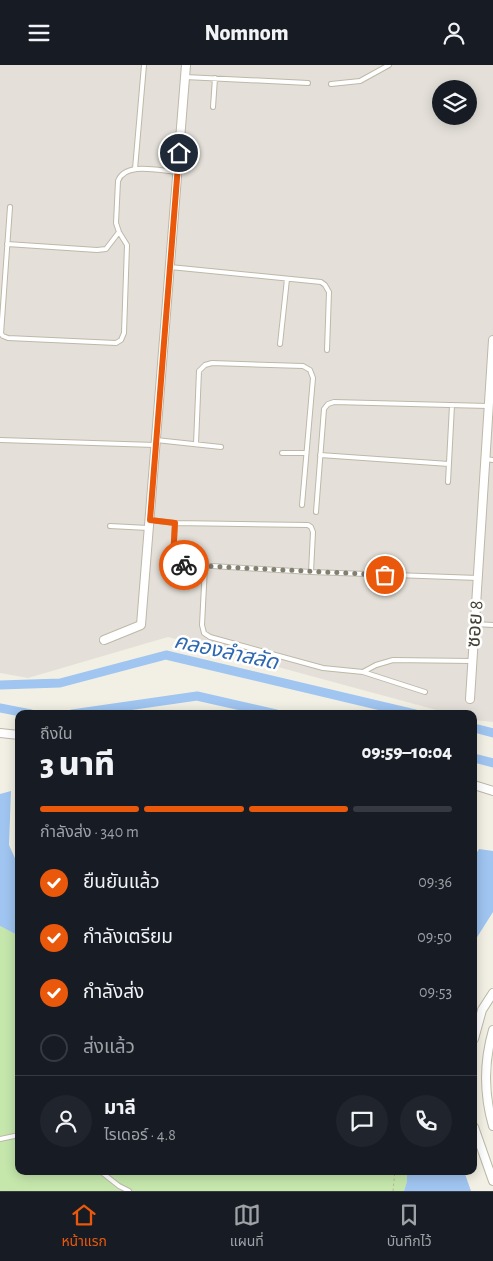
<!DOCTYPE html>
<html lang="th">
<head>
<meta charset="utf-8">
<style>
  body { margin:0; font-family:"Alegreya Sans","Noto Sans Thai",sans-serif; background:#20242c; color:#f1f3f6; height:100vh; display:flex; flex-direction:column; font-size:19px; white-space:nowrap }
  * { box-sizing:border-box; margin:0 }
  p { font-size:16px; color:#9ea1a6 }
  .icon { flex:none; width:28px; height:28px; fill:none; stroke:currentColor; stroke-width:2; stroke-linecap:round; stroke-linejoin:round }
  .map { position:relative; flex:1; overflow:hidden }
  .drawer { position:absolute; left:15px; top:645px; width:462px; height:465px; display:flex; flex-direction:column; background:#171b24; border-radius:10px; box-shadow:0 2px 12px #0003 }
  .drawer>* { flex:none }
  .controls { position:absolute; left:432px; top:15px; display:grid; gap:10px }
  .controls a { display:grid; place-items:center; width:45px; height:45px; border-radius:50%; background:#171b24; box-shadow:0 2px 12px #0003; font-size:25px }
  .pin { position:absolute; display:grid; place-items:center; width:42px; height:42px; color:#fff; margin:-21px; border:2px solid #fff; border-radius:50%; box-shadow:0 1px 5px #0007 }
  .courier { position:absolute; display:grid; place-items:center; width:50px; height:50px; margin:-25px; border:4px solid #ea580c; border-radius:50%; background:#fff; color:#222; box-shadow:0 1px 6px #0007 }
  .headline em { font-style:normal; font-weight:800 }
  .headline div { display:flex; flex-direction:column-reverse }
  .headline { display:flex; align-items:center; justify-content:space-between; height:85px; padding:0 25px }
  h1 { font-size:32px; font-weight:800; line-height:38px }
  .bar { display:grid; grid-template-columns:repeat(4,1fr); gap:8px 5px; align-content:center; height:60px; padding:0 25px }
  .bar i { height:6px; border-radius:4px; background:#363941 }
  .bar .on { background:#ea580c }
  .bar p { grid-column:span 4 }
  .line { display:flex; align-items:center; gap:12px; padding:0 25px; border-top:1px solid #363941 }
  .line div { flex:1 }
  .round { display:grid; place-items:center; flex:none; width:52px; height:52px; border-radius:26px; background:#20242c }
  ol { padding:0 25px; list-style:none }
  li { display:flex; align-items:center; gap:15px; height:55px }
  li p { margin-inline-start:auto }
  li .icon { padding:5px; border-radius:50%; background:#ea580c; color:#fff; stroke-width:4 }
  li:last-child { color:#9ea1a6 }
  li i { width:28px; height:28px; border:2px solid #363941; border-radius:50% }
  header { display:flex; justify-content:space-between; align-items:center; height:65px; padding:0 25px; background:#171b24; font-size:22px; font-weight:800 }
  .tabs { display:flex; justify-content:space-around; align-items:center; height:70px; border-top:1px solid #363941; background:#171b24; font-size:14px; color:#9ea1a6 }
  .tabs a { display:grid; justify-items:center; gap:2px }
  .tabs .on { color:#ea580c }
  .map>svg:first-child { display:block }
  .industrial { fill:#e4e0d9; fill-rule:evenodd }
  .green { fill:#c5e7ac }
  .water { fill:#9fc5f0 }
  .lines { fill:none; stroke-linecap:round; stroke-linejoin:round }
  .canal { stroke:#9fc5f0; stroke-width:9 }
  .service-casing { stroke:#bdb8a7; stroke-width:6 }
  .minor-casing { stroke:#bdb8a7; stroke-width:10 }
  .path { stroke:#bfb698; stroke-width:1; stroke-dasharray:2.5 2.5; stroke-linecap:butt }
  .service { stroke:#fff; stroke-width:4 }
  .minor { stroke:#fff; stroke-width:8 }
  .done { stroke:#817e72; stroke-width:5; stroke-dasharray:0 9 }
  .route { stroke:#ea580c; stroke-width:6 }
  .labels { text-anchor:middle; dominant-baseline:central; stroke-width:5; stroke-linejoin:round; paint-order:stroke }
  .street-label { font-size:20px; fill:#444034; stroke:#fff }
  .water-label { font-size:21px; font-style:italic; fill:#2d68b0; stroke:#fff }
</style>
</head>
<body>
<header><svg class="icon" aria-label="menu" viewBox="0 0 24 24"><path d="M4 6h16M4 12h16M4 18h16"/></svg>Nomnom<svg class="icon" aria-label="person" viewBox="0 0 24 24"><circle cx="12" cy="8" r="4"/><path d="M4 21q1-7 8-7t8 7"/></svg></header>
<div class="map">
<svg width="493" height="1126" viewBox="0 0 493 1126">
  <rect width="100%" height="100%" fill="#f2f0e4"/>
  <path class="industrial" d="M 0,0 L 493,0 L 493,657 L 474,655 L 474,649 L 451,649 L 168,572 L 28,613 L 0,608 ZM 441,24 L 469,24 L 469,51 L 441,51 Z"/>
  <path class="green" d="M 0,861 L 19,871 L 19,1106 L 407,1106 L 407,1116 L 404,1126 L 0,1126 Z"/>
  <path class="water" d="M 11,726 L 9,780 L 19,802 L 19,871 L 0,861 L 0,729 Z
    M 479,784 L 493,786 L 493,847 L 474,877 L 474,792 Z
    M 407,1106 L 464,1106 L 471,1126 L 404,1126 L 407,1116 Z"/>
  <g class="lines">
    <path class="canal" d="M 0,620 L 60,618 L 166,590 L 415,649
      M 0,643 L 31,649
      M 72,649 L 197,631 L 276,649
      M 474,663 L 493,668
      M 474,693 L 493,698"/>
    <defs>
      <path id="service" d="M 185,12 L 308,18
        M 331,19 L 360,16 L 389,0
        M 213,42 L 215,13
        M 135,104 L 144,0
        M 10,142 L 1,269 L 3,271 L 8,273 L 116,278 L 121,275 L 124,268 L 127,180 L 119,167 L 116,158 L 118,116 C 125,96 160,106 177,107
        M 7,179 L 97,185 L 106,184 L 119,167
        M 170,202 L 321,217 L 325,220 L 329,227 L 327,285
        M 280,279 L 287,214
        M 0,375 L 155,380
        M 156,375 L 221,382
        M 196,379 L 199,306 L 205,300 L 212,298 L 303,301 L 310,305 L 313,313 L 302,440
        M 282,388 L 306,388
        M 320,390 L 449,399
        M 485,394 L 493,395
        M 448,417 L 452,340
        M 316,447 L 324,344 L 328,339 L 334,337 L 488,341
        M 150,455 L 175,458 L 308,460 L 311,462 L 313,467 L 311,507
        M 175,458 L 173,493 L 176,498 L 180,499 L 311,507 L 478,513
        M 110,461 L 148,463
        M 205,501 L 202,560 L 204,568 L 210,572 L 323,603 L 363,607 L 376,600 L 393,595 L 472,596
        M 475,559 L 493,560
        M 363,607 L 425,627
        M 0,1074 L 19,1070
        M 100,1106 L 119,1121 L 129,1126"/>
      <path id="minor" d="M 104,575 L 141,560 L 186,0
        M 470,634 L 493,275
        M 0,668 L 19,670
        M 474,720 L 493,726
        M 493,965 C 484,996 484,1030 493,1061
        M 474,974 L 482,945 L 493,928
        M 474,1062 L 493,1116"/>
    </defs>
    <use href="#service" class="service-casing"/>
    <use href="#minor" class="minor-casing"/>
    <path class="path" d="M 393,1126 L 395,1106"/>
    <use href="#service" class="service"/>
    <use href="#minor" class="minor"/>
  </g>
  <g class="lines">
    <path class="done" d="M 184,500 L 385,510"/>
    <path class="route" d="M 179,88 L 150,455 L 175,458 L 173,493 L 176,498 L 184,500"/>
  </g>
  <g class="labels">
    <g class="street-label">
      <text transform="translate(475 559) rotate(-86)">ซอย 8</text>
    </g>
    <g class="water-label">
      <text transform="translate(226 587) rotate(12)">คลองลำสลัด</text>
    </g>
  </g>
</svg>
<div class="controls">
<a><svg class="icon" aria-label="layers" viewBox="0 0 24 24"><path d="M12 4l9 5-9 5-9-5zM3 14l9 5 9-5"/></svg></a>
</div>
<div class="pin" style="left:385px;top:510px;background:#ea580c"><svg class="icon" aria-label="bag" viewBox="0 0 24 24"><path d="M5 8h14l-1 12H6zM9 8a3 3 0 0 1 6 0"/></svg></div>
<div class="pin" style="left:179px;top:88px;background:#1f2937"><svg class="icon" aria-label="home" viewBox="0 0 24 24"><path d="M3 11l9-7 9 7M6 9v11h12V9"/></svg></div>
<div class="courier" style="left:184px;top:500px"><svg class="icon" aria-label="bike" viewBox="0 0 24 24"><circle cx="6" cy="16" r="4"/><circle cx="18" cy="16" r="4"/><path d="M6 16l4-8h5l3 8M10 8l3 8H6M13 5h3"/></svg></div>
<section class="drawer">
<div class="headline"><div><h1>3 นาที</h1><p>ถึงใน</p></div><em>09:59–10:04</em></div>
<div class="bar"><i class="on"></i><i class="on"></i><i class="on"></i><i></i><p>กำลังส่ง · 340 m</p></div>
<ol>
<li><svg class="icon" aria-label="check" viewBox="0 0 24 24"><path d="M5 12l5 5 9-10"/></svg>ยืนยันแล้ว<p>09:36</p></li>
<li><svg class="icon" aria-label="check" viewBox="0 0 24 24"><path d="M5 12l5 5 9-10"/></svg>กำลังเตรียม<p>09:50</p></li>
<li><svg class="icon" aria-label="check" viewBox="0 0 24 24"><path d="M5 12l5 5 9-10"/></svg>กำลังส่ง<p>09:53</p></li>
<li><i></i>ส่งแล้ว</li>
</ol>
<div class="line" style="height:90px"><a class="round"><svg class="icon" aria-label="person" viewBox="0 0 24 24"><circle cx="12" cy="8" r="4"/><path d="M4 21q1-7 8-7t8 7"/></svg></a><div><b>มาลี</b><p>ไรเดอร์ · 4.8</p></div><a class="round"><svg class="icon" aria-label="chat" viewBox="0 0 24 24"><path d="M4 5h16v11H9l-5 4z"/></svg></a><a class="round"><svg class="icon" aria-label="phone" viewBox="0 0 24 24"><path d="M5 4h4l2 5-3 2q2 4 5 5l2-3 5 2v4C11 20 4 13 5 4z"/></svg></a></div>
</section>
</div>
<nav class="tabs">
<a class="on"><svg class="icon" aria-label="home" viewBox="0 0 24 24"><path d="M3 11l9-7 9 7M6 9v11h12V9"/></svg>หน้าแรก</a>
<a><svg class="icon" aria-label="map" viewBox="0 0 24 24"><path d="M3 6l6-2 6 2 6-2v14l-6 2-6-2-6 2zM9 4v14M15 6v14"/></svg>แผนที่</a>
<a><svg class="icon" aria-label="saved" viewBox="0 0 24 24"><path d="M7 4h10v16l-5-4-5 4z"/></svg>บันทึกไว้</a>
</nav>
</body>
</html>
